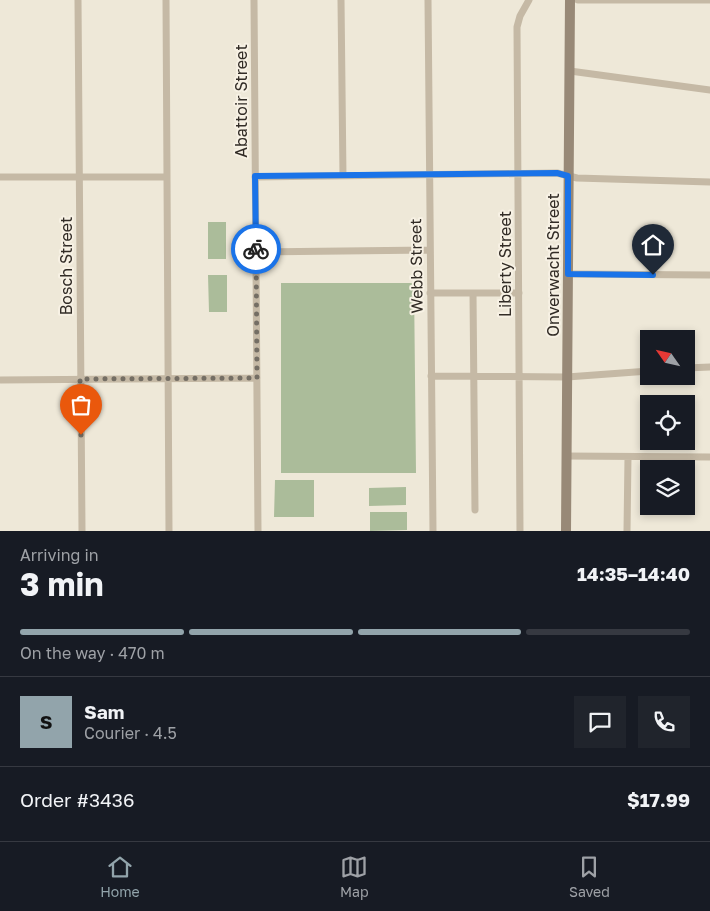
<!DOCTYPE html>
<html lang="en">
<head>
<meta charset="utf-8">
<style>
  body { margin:0; font-family:"Golos Text",sans-serif; background:#20242c; color:#f1f3f6; height:100vh; display:flex; flex-direction:column; font-size:19px; white-space:nowrap }
  * { box-sizing:border-box; margin:0 }
  p { font-size:16px; color:#9ea1a6 }
  .icon { flex:none; width:28px; height:28px; fill:none; stroke:currentColor; stroke-width:2; stroke-linecap:round; stroke-linejoin:round }
  .map { position:relative; height:531px; overflow:hidden }
  .drawer { display:flex; flex-direction:column; background:#171b24; flex:1 }
  .drawer>* { flex:none }
  .needle { width:32px; rotate:304deg }
  .fabs { position:absolute; left:640px; top:330px; display:grid; gap:10px }
  .fabs a { display:grid; place-items:center; width:55px; height:55px; border-radius:0px; background:#171b24; box-shadow:0 2px 8px #0003; font-size:25px }
  .pin { position:absolute; display:grid; place-items:center; width:42px; height:42px; color:#fff; margin:-51px -21px; border-radius:50% 50% 50% 0; rotate:-45deg; box-shadow:0 0 5px #0007 }
  .pin .icon { rotate:45deg }
  .courier { position:absolute; display:grid; place-items:center; width:50px; height:50px; margin:-25px; border:4px solid #1a73e8; border-radius:50%; background:#fff; color:#222; box-shadow:0 1px 6px #0007 }
  .head em { font-style:normal; font-weight:700 }
  .head div { display:flex; flex-direction:column-reverse }
  .head { display:flex; align-items:center; justify-content:space-between; height:85px; padding:0 20px }
  h1 { font-size:32px; font-weight:700; line-height:38px }
  .bar { display:grid; grid-template-columns:repeat(4,1fr); gap:8px 5px; align-content:center; height:60px; padding:0 20px }
  .bar i { height:6px; border-radius:4px; background:#363941 }
  .bar .active { background:#92a4ab }
  .bar p { grid-column:span 4 }
  .line { display:flex; align-items:center; gap:12px; padding:0 20px; border-top:1px solid #363941 }
  .line div { flex:1 }
  .round { display:grid; place-items:center; flex:none; width:52px; height:52px; border-radius:0px; background:#20242c }
  .tabs { display:flex; justify-content:space-around; align-items:center; height:70px; border-top:1px solid #363941; background:#171b24; font-size:14px; color:#9ea1a6 }
  .tabs a { display:grid; justify-items:center; gap:2px }
  .tabs .active { color:#92a4ab }
  .map>svg:first-child { display:block }
  .green { fill:#abbc9a }
  .lines { fill:none; stroke-linecap:round; stroke-linejoin:round }
  .street { stroke:#c5b9a5; stroke-width:7 }
  .secondary { stroke:#988977; stroke-width:10 }
  .done { stroke:#746e64; stroke-width:5; stroke-dasharray:0 9 }
  .route { stroke:#1a73e8; stroke-width:6 }
  .labels { text-anchor:middle; dominant-baseline:central; stroke-width:4; stroke-linejoin:round; paint-order:stroke }
  .street-label { font-size:16px; fill:#322c26; stroke:#f7f1e4 }
</style>
</head>
<body>
<div class="map">
<svg width="710" height="531" viewBox="0 0 710 531">
  <rect width="100%" height="100%" fill="#eee8d8"/>
  <path class="green" d="M 208,222 L 226,222 L 226,259 L 208,259 Z
    M 208,275 L 227,275 L 227,312 L 209,312 Z
    M 281,283 L 414,283 L 416,473 L 281,473 Z
    M 275,480 L 314,480 L 314,517 L 274,517 Z
    M 406,487 L 406,505 L 369,506 L 369,488 Z
    M 370,512 L 407,512 L 407,530 L 370,531 Z"/>
  <g class="lines">
    <path class="street" d="M 78,0 L 82,531
      M 166,0 L 169,531
      M 254,0 L 258,531
      M 341,0 L 343,176
      M 428,0 L 433,531
      M 578,0 L 710,0
      M 570,71 L 710,90
      M 0,177 L 167,177
      M 255,177 L 557,173 L 577,178 L 710,182
      M 256,252 L 430,250
      M 568,274 L 710,275
      M 430,293 L 519,293
      M 473,293 L 475,510
      M 686,368 L 710,367
      M 431,376 L 567,377 L 649,371
      M 0,380 L 257,378
      M 566,456 L 710,457
      M 520,531 L 517,27 L 520,16 L 529,0
      M 627,531 L 628,457"/>
    <path class="secondary" d="M 566,531 L 570,0"/>
  </g>
  <g class="lines">
    <path class="done" d="M 81,435 L 80,379 L 257,378 L 256,249"/>
    <path class="route" d="M 256,249 L 255,176 L 557,173 L 568,176 L 568,274 L 653,275"/>
  </g>
  <g class="labels">
    <g class="street-label">
      <text transform="translate(241 101) rotate(-90)">Abattoir Street</text>
      <text transform="translate(505 264) rotate(-90)">Liberty Street</text>
      <text transform="translate(553 265) rotate(-90)">Onverwacht Street</text>
      <text transform="translate(66 266) rotate(-90)">Bosch Street</text>
      <text transform="translate(416 266) rotate(-91)">Webb Street</text>
    </g>
  </g>
</svg>
<div class="fabs">
<a><svg class="needle" viewBox="-14 -14 28 28"><path d="M0-13l5 13h-10z" fill="#e53935"/><path d="M0 13l5-13h-10z" fill="#9ea1a6"/></svg></a>
<a><svg class="icon" aria-label="locate" viewBox="0 0 24 24"><circle cx="12" cy="12" r="6"/><path d="M12 2v4M12 18v4M2 12h4M18 12h4"/></svg></a>
<a><svg class="icon" aria-label="layers" viewBox="0 0 24 24"><path d="M12 4l9 5-9 5-9-5zM3 14l9 5 9-5"/></svg></a>
</div>
<div class="pin" style="left:81px;top:435px;background:#ea580c"><svg class="icon" aria-label="bag" viewBox="0 0 24 24"><path d="M5 8h14l-1 12H6zM9 8a3 3 0 0 1 6 0"/></svg></div>
<div class="pin" style="left:653px;top:275px;background:#1f2937"><svg class="icon" aria-label="home" viewBox="0 0 24 24"><path d="M3 11l9-7 9 7M6 9v11h12V9"/></svg></div>
<div class="courier" style="left:256px;top:249px"><svg class="icon" aria-label="bike" viewBox="0 0 24 24"><circle cx="6" cy="16" r="4"/><circle cx="18" cy="16" r="4"/><path d="M6 16l4-8h5l3 8M10 8l3 8H6M13 5h3"/></svg></div>
</div>
<section class="drawer">
<div class="head"><div><h1>3 min</h1><p>Arriving in</p></div><em>14:35–14:40</em></div>
<div class="bar"><i class="active"></i><i class="active"></i><i class="active"></i><i></i><p>On the way · 470 m</p></div>
<div class="line" style="height:90px"><b class="round" style="background:#92a4ab;color:#111">S</b><div><b>Sam</b><p>Courier · 4.5</p></div><a class="round"><svg class="icon" aria-label="chat" viewBox="0 0 24 24"><path d="M4 5h16v11H9l-5 4z"/></svg></a><a class="round"><svg class="icon" aria-label="phone" viewBox="0 0 24 24"><path d="M5 4h4l2 5-3 2q2 4 5 5l2-3 5 2v4C11 20 4 13 5 4z"/></svg></a></div>
<div class="line" style="height:65px"><div>Order #3436</div><b>$17.99</b></div>
</section>
<nav class="tabs">
<a class="active"><svg class="icon" aria-label="home" viewBox="0 0 24 24"><path d="M3 11l9-7 9 7M6 9v11h12V9"/></svg>Home</a>
<a><svg class="icon" aria-label="map" viewBox="0 0 24 24"><path d="M3 6l6-2 6 2 6-2v14l-6 2-6-2-6 2zM9 4v14M15 6v14"/></svg>Map</a>
<a><svg class="icon" aria-label="saved" viewBox="0 0 24 24"><path d="M7 4h10v16l-5-4-5 4z"/></svg>Saved</a>
</nav>
</body>
</html>
